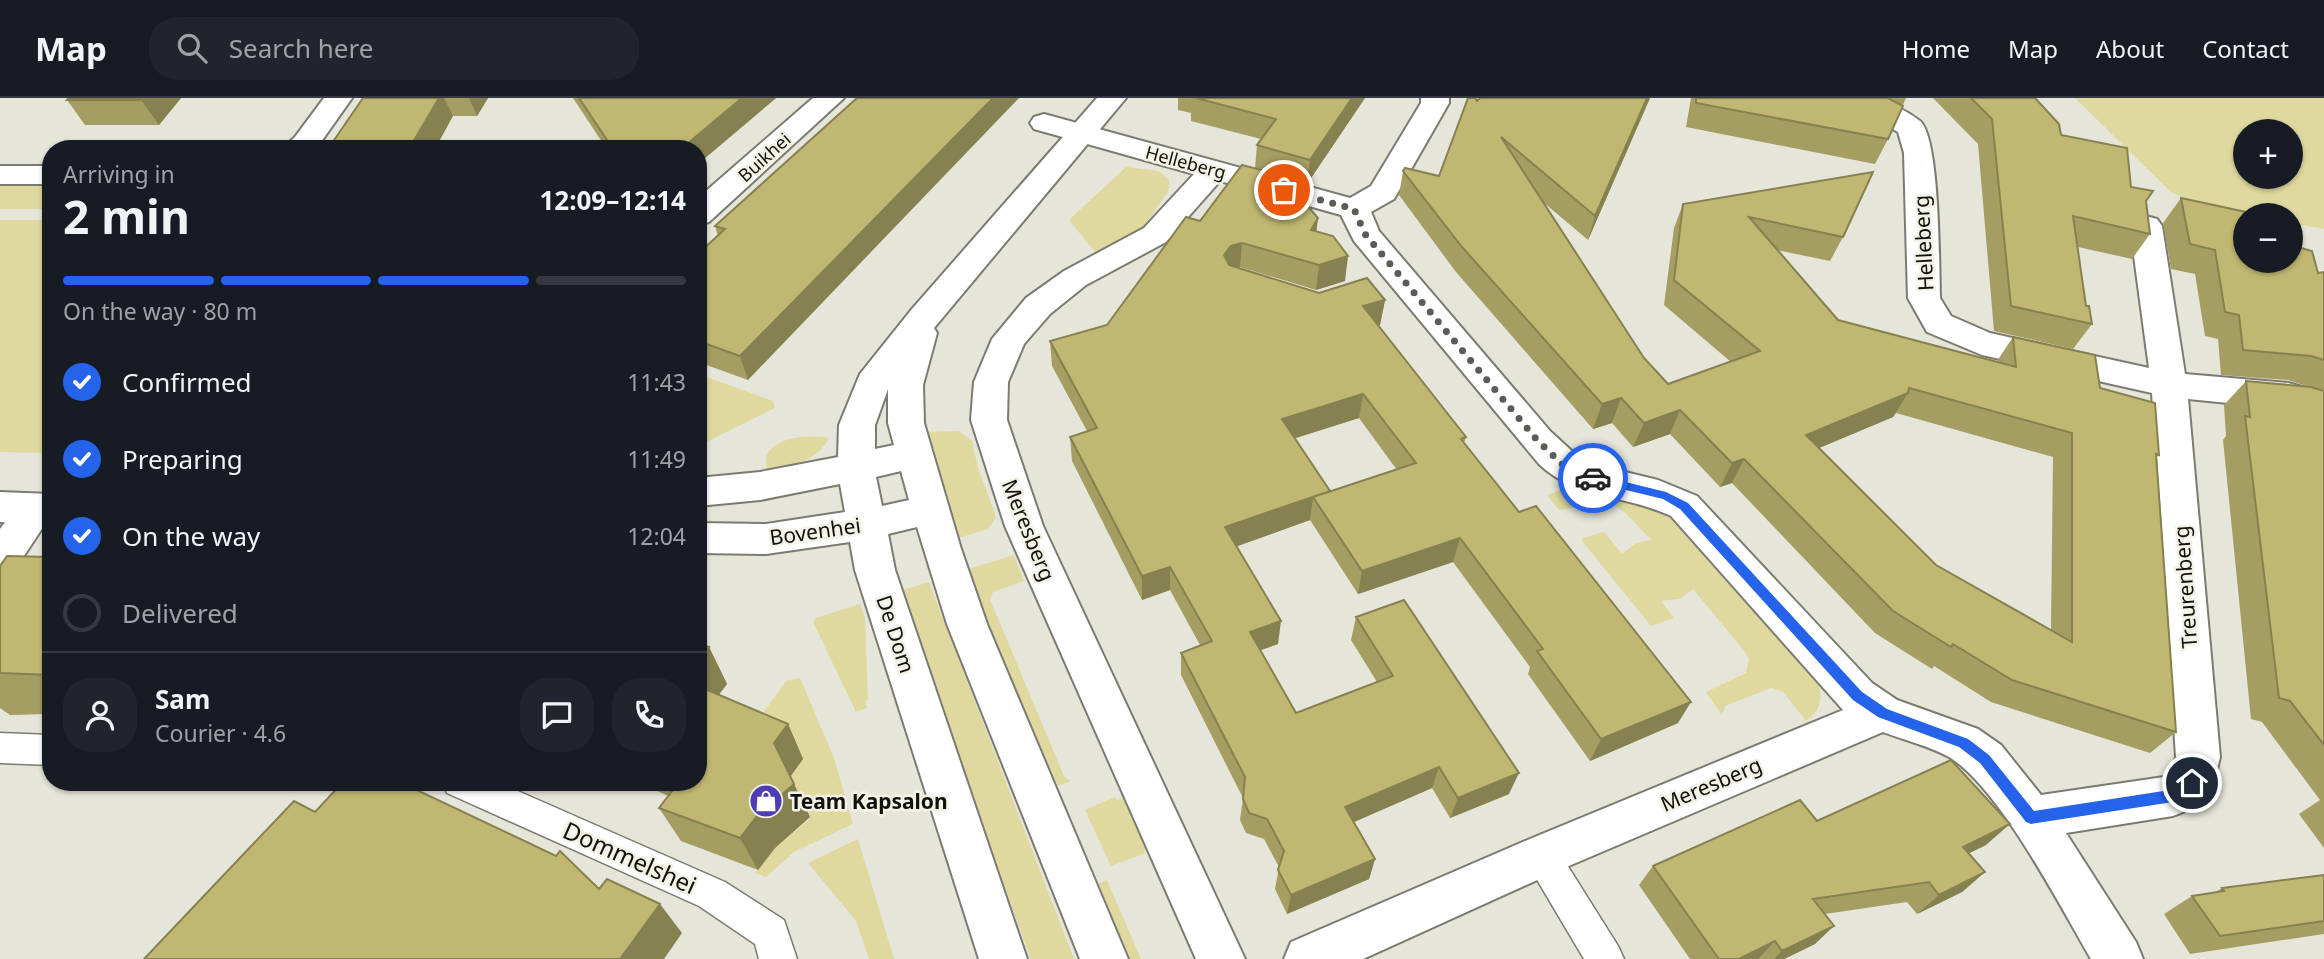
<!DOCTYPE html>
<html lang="en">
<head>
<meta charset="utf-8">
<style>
  body { margin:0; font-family:"Noto Sans",sans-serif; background:#20242c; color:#f1f3f6; height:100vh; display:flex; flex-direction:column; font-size:26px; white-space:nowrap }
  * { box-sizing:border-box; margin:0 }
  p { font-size:23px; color:#9ea1a6 }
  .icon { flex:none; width:38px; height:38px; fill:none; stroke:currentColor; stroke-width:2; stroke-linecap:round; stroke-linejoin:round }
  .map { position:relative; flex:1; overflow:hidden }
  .drawer { position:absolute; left:42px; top:42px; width:665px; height:651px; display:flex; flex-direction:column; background:#171b24; border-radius:28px; box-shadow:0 2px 5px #0004 }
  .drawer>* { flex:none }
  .fabs { position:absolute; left:2233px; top:21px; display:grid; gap:14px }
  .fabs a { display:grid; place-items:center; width:70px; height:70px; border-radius:50%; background:#171b24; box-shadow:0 2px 5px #0004; font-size:35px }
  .pin { position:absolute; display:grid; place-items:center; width:60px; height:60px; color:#fff; margin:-30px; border:4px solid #fff; border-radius:50%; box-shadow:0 2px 7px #0007 }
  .courier { position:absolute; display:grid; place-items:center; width:70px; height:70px; margin:-35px; border:5px solid #2563eb; border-radius:50%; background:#fff; color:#222; box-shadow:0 2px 9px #0007 }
  .headline em { font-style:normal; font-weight:700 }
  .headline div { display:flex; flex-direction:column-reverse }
  .headline { display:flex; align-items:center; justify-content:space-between; height:119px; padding:0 21px }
  h1 { font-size:46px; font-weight:700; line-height:52px }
  .bar { display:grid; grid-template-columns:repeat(4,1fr); gap:10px 7px; align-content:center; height:84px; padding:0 21px }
  .bar i { height:9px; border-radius:5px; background:#363941 }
  .bar .current { background:#2563eb }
  .bar p { grid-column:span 4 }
  .line { display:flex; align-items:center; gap:18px; padding:0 21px; border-top:2px solid #363941 }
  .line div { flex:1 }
  .round { display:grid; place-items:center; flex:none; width:74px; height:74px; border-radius:28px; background:#20242c }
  ol { padding:0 21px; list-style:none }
  li { display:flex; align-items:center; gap:21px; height:77px }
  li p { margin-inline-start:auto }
  li .icon { padding:7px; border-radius:50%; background:#2563eb; color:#fff; stroke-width:4 }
  li:last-child { color:#9ea1a6 }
  li i { width:38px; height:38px; border:4px solid #363941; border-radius:50% }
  header { display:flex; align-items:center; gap:42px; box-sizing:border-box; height:98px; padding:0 35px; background:#171b24; border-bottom:2px solid #363941 }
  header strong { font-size:33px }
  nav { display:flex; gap:38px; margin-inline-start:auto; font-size:24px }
  .search { width:490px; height:63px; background:#20242c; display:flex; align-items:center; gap:18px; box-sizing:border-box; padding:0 24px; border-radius:28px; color:#9ea1a6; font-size:26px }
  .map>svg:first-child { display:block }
  .green { fill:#dfd99f; fill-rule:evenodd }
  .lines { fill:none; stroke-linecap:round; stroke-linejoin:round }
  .service-casing { stroke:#7c7b71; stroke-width:3 }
  .minor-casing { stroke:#7c7b71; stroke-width:4 }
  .tertiary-casing { stroke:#7c7b71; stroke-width:4 }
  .service { fill:#fff; fill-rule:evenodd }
  .minor { fill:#fff; fill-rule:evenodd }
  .tertiary { fill:#fff; fill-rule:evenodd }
  .wall { fill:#a59e62; fill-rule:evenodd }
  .shaded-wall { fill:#868150 }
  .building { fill:#c0b872; stroke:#868150; stroke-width:2; fill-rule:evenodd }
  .route { fill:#2563eb }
  .done { stroke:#5c5b55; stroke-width:7; stroke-dasharray:0 12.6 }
  .labels { text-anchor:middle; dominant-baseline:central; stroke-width:5; stroke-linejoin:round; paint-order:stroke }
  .far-street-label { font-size:18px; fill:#11110d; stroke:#f3f2e7 }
  .street-label { font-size:21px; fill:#11110d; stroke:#f3f2e7 }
  .poi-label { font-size:21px; font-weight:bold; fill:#11110d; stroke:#f3f2e7; text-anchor:start }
  .near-street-label { font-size:24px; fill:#11110d; stroke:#f3f2e7 }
</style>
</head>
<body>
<header>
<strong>Map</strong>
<div class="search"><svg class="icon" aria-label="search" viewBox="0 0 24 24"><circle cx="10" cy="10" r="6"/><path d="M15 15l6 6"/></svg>Search here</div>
<nav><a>Home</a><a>Map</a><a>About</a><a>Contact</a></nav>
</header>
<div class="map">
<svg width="2324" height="861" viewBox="0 0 2324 861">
  <rect width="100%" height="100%" fill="#e6e5da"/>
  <path class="green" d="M 2075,0 L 2324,0 L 2324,131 L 2291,125 L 2291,117 C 2247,117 2211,113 2171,94 ZM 2245,33 L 2291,33 L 2291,79 L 2245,79 Z
    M 1126,69 L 1159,73 L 1169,82 L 1169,92 L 1144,128 L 1095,154 L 1069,122 Z
    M 0,86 L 51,86 L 51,111 L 0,111 Z
    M 0,122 L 51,122 L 51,355 L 0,354 Z
    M 698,276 L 773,303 L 775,310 L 698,348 Z
    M 959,333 L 972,343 L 978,370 L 996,419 L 988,431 L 952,442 L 926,334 Z
    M 829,340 C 818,362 790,369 767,375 L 766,359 C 776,337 809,337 829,340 Z
    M 1572,387 L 1645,405 L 1676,420 L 1816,579 C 1823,596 1823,612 1806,623 L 1783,594 L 1771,590 L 1725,608 L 1722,617 L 1706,594 L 1746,575 L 1749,561 L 1745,554 L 1693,491 L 1680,501 L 1661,503 L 1674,520 L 1651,528 L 1582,443 L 1583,440 L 1604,434 L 1622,456 L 1636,445 L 1652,442 C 1633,426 1621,400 1592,404 C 1580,405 1570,412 1559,412 L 1547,397 Z
    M 1014,457 L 1024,483 L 993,494 L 990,501 L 1064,678 L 1071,683 L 1058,688 L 1055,681 L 1051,683 L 965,472 Z
    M 929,484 L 1074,861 L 1031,861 L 897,494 Z
    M 860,506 L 865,520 L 868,602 L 865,603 L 867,610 L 856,614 L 813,524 L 816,520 Z
    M 800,580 L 834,660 L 853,726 L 794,754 L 766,779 L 755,775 L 775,750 L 810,721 L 784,688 L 803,660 L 755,640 L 693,712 L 786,583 Z
    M 1115,699 L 1117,702 L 1123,700 L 1146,752 L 1143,756 L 1111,768 L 1085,712 Z
    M 858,741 L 894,861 L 869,861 L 856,823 L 808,765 Z
    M 1107,782 L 1141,861 L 1124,861 L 1097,795 L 1101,793 L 1098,786 Z"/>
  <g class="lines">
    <defs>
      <path id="service" d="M 0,635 L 51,637 L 51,667 L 0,665 Z
        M 442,684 L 497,684 L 725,784 L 784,822 L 797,861 L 759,861 L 755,846 L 699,808 L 447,695 Z
        M 1541,741 L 1554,746 L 1618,848 L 1624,861 L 1584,861 L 1523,758 L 1528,746 Z"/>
      <path id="minor" d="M 324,0 L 352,0 L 316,51 L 282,51 L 295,39 Z
        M 813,0 L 844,0 L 709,124 L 698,127 L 698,100 Z
        M 1421,0 L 1449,0 L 1449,5 L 1394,101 L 1371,114 L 1379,133 L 1550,333 L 1575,356 L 1592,366 L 1658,382 L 1697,398 L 1872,585 L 1897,602 L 1978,631 L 2001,647 L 2041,697 L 2164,679 L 2173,673 L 2176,659 L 2152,295 L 1982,257 L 1927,234 L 1908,200 L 1904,55 L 1898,34 L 1871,19 L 1826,6 L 1822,0 C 1857,0 1892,0 1920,23 C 1940,40 1939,169 1940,200 L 1951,218 L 1990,235 L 2149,270 L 2130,128 L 2135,121 L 2146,118 L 2157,121 L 2162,128 L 2185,276 L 2288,285 L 2324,295 L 2324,321 L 2288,311 L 2188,301 L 2220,659 C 2212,694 2208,705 2173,718 L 2066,735 L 2136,844 L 2143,861 L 2091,861 C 2060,808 1999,689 1949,659 C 1929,648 1904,642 1883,634 L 1557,773 L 1363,861 L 1284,861 L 1291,844 L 1525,743 L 1843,612 L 1671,418 C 1627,397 1575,401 1539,366 L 1354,143 L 1341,117 L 1220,83 L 1166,144 L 1086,187 L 1050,216 L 1024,246 L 1008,284 L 1007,322 L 1043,428 L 1245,861 L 1196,861 L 1005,428 L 971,322 L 974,284 L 992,241 L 1026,200 L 1064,173 L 1144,130 L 1194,76 L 1034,31 L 1030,25 L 1034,19 L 1044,16 L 1350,100 L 1371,88 L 1421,5 Z
        M 0,68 L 51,68 L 51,86 L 0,86 Z
        M 35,396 L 48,401 L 51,417 L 14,473 L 0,478 L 0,431 L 22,401 Z"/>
      <path id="tertiary" d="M 1097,0 L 1126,0 L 934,230 L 937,235 L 923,287 L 924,325 L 961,451 L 987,526 L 1128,861 L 1080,861 L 947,526 L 917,429 L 888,436 L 895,472 L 1027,861 L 979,861 L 855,472 L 850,444 L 766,456 L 698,455 L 698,425 L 766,426 L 845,414 L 840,386 L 760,402 L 698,408 L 698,380 L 760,374 L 838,359 L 839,327 L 860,276 L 912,211 ZM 888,291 L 888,325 L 894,347 L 875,351 L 875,327 ZM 901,373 L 909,402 L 882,408 L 876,379 Z
        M 0,394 L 51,396 L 51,426 L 0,424 Z"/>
    </defs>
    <use href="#service" class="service-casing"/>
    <use href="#minor" class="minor-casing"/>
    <use href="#tertiary" class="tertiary-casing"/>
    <use href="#service" class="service"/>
    <use href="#minor" class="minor"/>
    <use href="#tertiary" class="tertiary"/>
  </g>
  <path class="wall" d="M 69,0 L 181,0 L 159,27 L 85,27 L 67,2 Z
    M 363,0 L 488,0 L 477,18 L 453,18 Z
    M 573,0 L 776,0 L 698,66 L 698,51 L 604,47 Z
    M 857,0 L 748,282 L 698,264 L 698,156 L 718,138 L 715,128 Z
    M 1178,0 L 1365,0 L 1307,86 L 1296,82 L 1294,98 L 1318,120 L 1316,133 L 1345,183 L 1316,192 L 1240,169 L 1238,170 L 1319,195 L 1385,202 L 1380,227 L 1378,227 L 1466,339 L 1464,345 L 1678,625 L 1590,663 L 1528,576 L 1530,569 L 1453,464 L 1358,496 L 1310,422 L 1237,448 L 1278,546 L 1260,552 L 1296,615 L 1377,584 L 1351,542 L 1356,519 L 1509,696 L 1450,720 L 1432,690 L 1354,724 L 1375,761 L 1369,781 L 1287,816 L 1275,791 L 1279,769 L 1264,741 L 1246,735 L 1240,722 L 1243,700 L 1181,577 L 1181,555 L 1200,547 L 1170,492 L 1142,502 L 1072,363 L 1070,339 L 1087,333 L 1052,268 L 1050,243 L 1107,227 L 1200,123 L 1255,70 L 1257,47 L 1261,41 L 1191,23 L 1191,15 L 1178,12 ZM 1359,320 L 1397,372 L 1330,394 L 1295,340 Z
    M 1480,0 L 1650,0 L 1588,142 L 1543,104 L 1644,260 L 1668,286 L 1731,264 L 1664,207 L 1674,130 L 1683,106 L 1843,139 L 1830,163 L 1777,152 L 1838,222 L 1997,263 L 2013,239 L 2100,290 L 2159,357 L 2157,359 L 2176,634 L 2150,655 L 1991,604 L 1934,568 L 1932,571 L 1875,535 L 1732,385 L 1720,389 L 1670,336 L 1633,349 L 1612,325 L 1593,331 L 1456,174 L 1399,97 L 1403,73 L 1439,78 ZM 1896,315 L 2053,359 L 2051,532 L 1936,467 L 1819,350 L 1893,319 Z
    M 1691,0 L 1906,0 L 1888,41 L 1875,66 L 1686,29 Z
    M 1933,0 L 2035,0 L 2061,37 L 2131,89 L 2146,103 L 2150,136 L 2132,161 L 2078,149 L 2086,208 L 2092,226 L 2073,251 L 1994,233 L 1978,46 Z
    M 2181,100 L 2318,175 L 2324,174 L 2324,750 L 2299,716 L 2320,702 L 2262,624 L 2251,621 L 2223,342 L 2226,338 L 2224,307 L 2246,283 L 2309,289 L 2288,282 L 2221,277 L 2218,241 L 2205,238 L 2195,176 L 2171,171 L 2163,125 Z
    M 51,459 L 51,616 L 10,617 L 0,610 L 0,468 Z
    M 709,549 L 727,586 L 718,597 L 788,626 L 803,661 L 790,679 L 810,719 L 775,750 L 758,772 L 681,743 L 659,710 L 668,698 L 638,684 L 698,684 Z
    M 1817,723 L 1986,747 L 1969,755 L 1985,774 L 1962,794 L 1917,816 L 1907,804 L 1825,816 L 1815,846 L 1784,861 L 1690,861 L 1639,787 L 1653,768 Z
    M 2324,777 L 2324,836 L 2190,856 L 2164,816 L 2192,798 L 2214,795 L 2222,790 Z"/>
  <path class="shaded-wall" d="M 143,0 L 181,0 L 159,27 L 141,2 Z
    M 439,0 L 444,0 L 453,18 L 435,51 L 409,51 Z
    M 469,0 L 488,0 L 477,18 Z
    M 742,0 L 776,0 L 698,66 L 698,51 L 681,51 Z
    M 993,0 L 1019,0 L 748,282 L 740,258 Z
    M 1352,0 L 1365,0 L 1307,86 L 1310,62 Z
    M 1647,0 L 1650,0 L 1588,142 L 1595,118 Z
    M 1296,81 L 1293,106 L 1286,96 Z
    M 1318,120 L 1315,145 L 1311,132 Z
    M 1242,145 L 1240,169 L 1229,172 L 1224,157 L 1231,148 Z
    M 1348,158 L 1345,183 L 1316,192 L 1319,167 Z
    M 1385,202 L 1380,227 L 1359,233 L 1363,208 Z
    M 1908,295 L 1893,319 L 1793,361 L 1806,337 Z
    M 1363,296 L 1359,320 L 1280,345 L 1282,321 Z
    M 1621,300 L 1612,325 L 1593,331 L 1602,306 Z
    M 1680,312 L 1670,336 L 1633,349 L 1644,325 Z
    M 1744,361 L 1732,385 L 1720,389 L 1732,365 Z
    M 1330,393 L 1326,417 L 1313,399 L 1310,422 L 1224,453 L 1225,429 Z
    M 1460,440 L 1453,464 L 1358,496 L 1362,473 Z
    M 1170,469 L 1170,492 L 1142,502 L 1142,478 Z
    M 1281,523 L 1278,546 L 1247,557 L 1250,534 Z
    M 709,549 L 727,586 L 703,618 L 698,609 L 698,563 Z
    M 1691,604 L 1678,625 L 1590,663 L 1601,641 Z
    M 788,626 L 803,661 L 790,679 L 774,645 Z
    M 1439,669 L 1432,690 L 1340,730 L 1345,709 Z
    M 1519,675 L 1509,696 L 1450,720 L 1458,700 Z
    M 794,686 L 810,719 L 775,750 L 758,772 L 740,740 L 757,718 Z
    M 2010,726 L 1986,747 L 1941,769 L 1963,749 Z
    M 1375,761 L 1369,781 L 1287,816 L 1291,797 Z
    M 1985,774 L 1962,794 L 1917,816 L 1939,797 Z
    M 660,806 L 682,835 L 664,861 L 620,861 Z
    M 1834,828 L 1815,846 L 1784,861 L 1774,861 L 1782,853 Z
    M 1775,843 L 1758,861 L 1739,861 Z"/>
  <path class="building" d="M 69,0 L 143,0 L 141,2 L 67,2 Z
    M 363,0 L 439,0 L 409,51 L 328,51 Z
    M 579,0 L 742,0 L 681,51 L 595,51 L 609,45 Z
    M 857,0 L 993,0 L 740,258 L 698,243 L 698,156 L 725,131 L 715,128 Z
    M 1196,0 L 1352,0 L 1310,62 L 1257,47 L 1276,21 Z
    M 1468,0 L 1475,0 L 1477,3 L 1480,0 L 1647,0 L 1595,118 L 1501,39 L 1644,260 L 1668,286 L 1760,253 L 1674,182 L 1683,106 L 1873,74 L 1843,139 L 1749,119 L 1838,222 L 2016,269 L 2013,239 L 2095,257 L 2100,290 L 2155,305 L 2159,357 L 2156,356 L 2176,634 L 2012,582 L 1953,546 L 1951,549 L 1893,513 L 1744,361 L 1732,365 L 1680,312 L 1644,325 L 1621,300 L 1602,306 L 1462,149 L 1403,73 L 1405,70 L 1439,78 ZM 1909,290 L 2072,335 L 2072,544 L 1936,467 L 1806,337 L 1908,295 Z
    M 1696,0 L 1888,0 L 1903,8 L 1888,41 L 1696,5 Z
    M 1971,0 L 2035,0 L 2059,26 L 2061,37 L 2127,50 L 2131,89 L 2153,93 L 2146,103 L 2150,136 L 2073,118 L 2086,208 L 2089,208 L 2092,226 L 2011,208 L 1992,21 Z
    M 1242,67 L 1296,81 L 1286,96 L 1301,100 L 1318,120 L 1311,132 L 1333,138 L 1348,158 L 1319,167 L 1242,145 L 1231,148 L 1224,157 L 1229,167 L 1319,195 L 1367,180 L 1385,202 L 1363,208 L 1466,339 L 1461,341 L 1519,414 L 1536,408 L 1691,604 L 1601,641 L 1537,553 L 1543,551 L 1460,440 L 1362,473 L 1313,399 L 1416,365 L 1363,296 L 1282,321 L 1330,393 L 1225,429 L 1281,523 L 1250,534 L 1296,615 L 1393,578 L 1356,519 L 1404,502 L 1519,675 L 1458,700 L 1439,669 L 1345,709 L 1375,761 L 1291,797 L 1278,772 L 1284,753 L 1267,721 L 1249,715 L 1243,701 L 1245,679 L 1181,555 L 1212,543 L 1170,469 L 1142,478 L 1070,339 L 1097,330 L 1050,243 L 1107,227 L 1186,119 L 1200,123 Z
    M 2181,100 L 2260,117 L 2245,117 L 2245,163 L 2291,163 L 2291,138 L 2301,150 L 2312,153 L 2318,175 L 2324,174 L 2324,262 L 2311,258 L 2243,252 L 2239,217 L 2225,214 L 2215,152 L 2190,146 Z
    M 2246,283 L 2311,289 L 2324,293 L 2324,647 L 2290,603 L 2279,600 L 2245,318 L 2250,319 Z
    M 7,458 L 51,459 L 51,577 L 0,575 L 0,468 Z
    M 698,545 L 709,549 L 698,563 Z
    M 698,588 L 788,626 L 774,645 L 794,686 L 757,718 L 740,740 L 659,710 L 679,684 L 698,684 Z
    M 1951,662 L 2010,726 L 1963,749 L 1985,774 L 1939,797 L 1929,784 L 1813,801 L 1834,828 L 1782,853 L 1775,843 L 1739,861 L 1719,861 L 1653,768 L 1800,702 L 1817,723 Z
    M 343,684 L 400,684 L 556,758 L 560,753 L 599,791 L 607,781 L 660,806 L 620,861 L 144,861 L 294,703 L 315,714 Z
    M 2324,777 L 2324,823 L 2220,838 L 2192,798 L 2224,793 L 2222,790 Z"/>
  <path class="route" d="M 1593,376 L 1666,394 L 1688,405 L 1862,594 L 1887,611 L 1968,641 L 1989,657 L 2034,713 L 2170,692 L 2192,679 L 2198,685 L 2196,689 L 2173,704 L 2031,726 L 2026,724 L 1980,665 L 1959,649 L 1878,619 L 1853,602 L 1680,411 L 1663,401 L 1589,383 L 1589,377 Z"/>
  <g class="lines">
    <path class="done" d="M 1284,92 L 1354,111 L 1365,136 L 1537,342 L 1564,368 L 1593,380"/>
  </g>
  <defs>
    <symbol id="shop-disc" viewBox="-11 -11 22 22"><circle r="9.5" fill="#4e3db4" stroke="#f3f2e7"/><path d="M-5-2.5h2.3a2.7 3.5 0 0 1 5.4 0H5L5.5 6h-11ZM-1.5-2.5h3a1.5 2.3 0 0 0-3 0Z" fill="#fff"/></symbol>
  </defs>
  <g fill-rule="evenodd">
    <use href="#shop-disc" x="747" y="684" width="38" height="38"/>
  </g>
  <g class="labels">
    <g class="far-street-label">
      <text transform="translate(764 59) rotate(-42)">Buikhei</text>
      <text transform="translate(1186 64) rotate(15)">Helleberg</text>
    </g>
    <g class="street-label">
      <text transform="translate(1923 145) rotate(-93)">Helleberg</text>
      <text transform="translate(1029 432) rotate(68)">Meresberg</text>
      <text transform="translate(815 433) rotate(-8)">Bovenhei</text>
      <text transform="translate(2185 489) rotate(-94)">Treurenberg</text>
      <text transform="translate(896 536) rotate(72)">De Dom</text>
      <text transform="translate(1711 686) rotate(-23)">Meresberg</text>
    </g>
    <g class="poi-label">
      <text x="790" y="703">Team Kapsalon</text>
    </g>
    <g class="near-street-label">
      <text transform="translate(630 759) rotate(24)">Dommelshei</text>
    </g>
  </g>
</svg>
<div class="fabs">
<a>+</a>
<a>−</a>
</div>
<div class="pin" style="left:1284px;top:92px;background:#ea580c"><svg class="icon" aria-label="bag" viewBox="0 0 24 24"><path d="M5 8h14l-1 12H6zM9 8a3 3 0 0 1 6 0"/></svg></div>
<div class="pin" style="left:2192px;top:685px;background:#1f2937"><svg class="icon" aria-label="home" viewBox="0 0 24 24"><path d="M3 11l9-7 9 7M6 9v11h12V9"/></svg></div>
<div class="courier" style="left:1593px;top:380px"><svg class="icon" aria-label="car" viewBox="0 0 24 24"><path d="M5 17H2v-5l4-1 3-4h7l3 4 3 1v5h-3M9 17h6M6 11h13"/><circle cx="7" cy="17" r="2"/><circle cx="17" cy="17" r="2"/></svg></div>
<section class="drawer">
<div class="headline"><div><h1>2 min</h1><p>Arriving in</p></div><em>12:09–12:14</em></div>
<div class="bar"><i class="current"></i><i class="current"></i><i class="current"></i><i></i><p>On the way · 80 m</p></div>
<ol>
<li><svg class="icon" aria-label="check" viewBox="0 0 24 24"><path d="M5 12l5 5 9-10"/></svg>Confirmed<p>11:43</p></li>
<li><svg class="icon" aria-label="check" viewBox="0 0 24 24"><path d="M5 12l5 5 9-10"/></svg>Preparing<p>11:49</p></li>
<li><svg class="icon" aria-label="check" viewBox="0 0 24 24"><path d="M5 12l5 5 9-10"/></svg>On the way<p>12:04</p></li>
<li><i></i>Delivered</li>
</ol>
<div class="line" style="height:126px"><a class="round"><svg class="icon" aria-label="person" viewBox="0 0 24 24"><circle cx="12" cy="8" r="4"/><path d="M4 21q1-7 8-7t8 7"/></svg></a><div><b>Sam</b><p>Courier · 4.6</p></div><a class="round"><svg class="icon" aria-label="chat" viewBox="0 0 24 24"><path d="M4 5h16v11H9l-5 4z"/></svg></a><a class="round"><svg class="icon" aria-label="phone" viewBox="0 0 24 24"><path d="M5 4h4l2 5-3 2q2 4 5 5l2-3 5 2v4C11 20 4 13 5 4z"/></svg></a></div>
</section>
</div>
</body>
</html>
